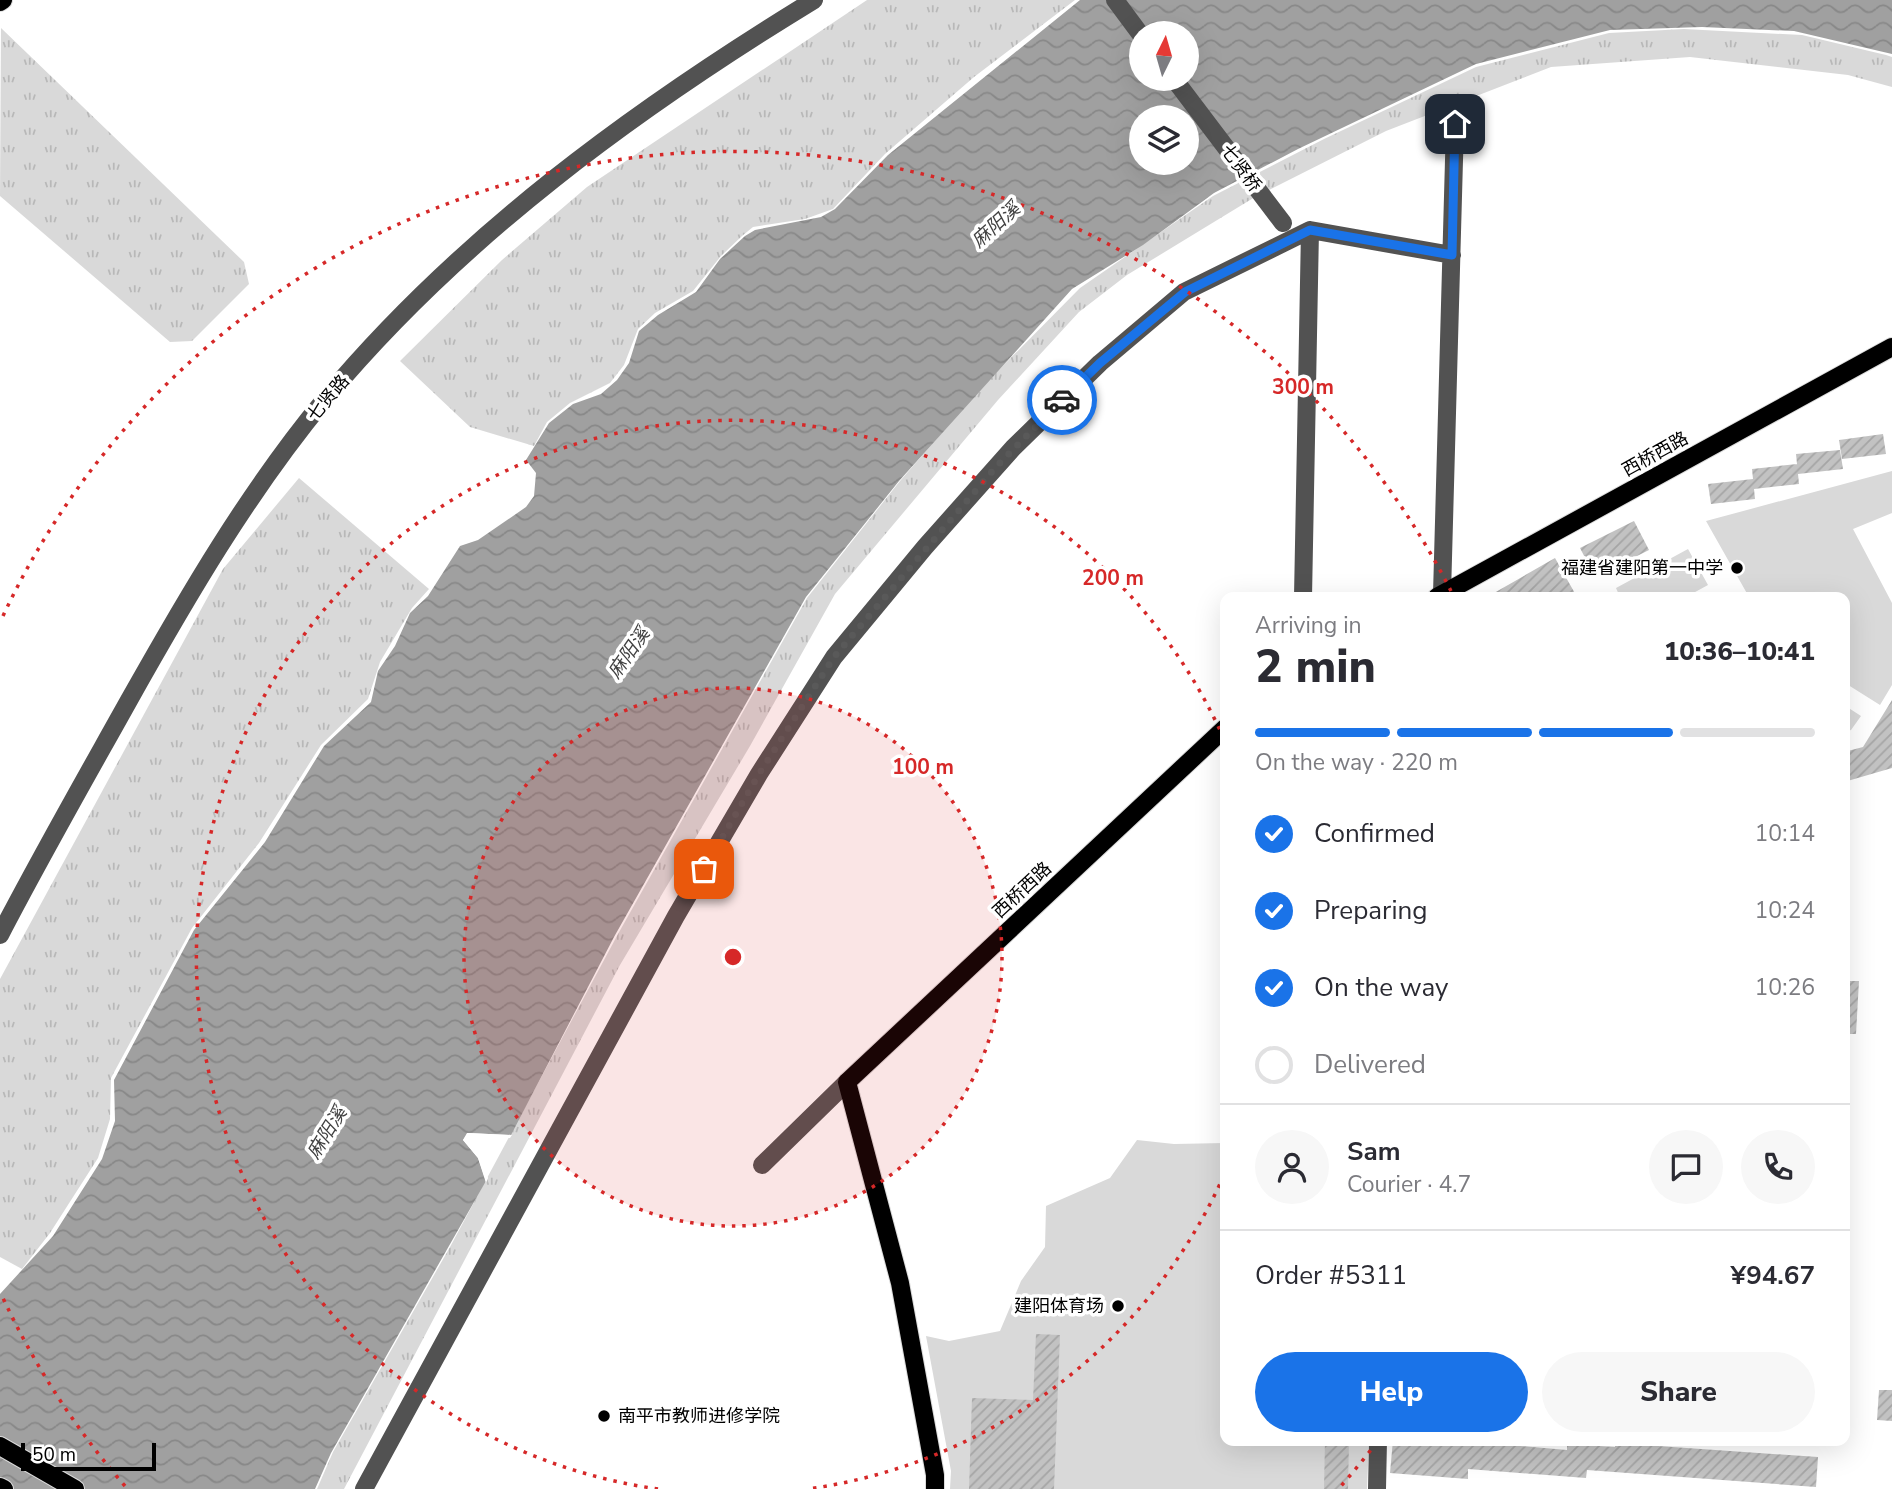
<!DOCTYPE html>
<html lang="en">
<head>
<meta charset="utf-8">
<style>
  body { margin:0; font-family:"Nunito Sans","Noto Sans SC",sans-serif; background:#f7f7f7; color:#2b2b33; height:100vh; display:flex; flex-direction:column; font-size:26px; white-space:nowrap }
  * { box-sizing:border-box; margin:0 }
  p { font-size:23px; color:#7c7c81 }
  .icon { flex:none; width:38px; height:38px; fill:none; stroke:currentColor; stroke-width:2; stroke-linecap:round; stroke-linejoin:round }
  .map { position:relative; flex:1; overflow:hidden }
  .sheet { position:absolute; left:1220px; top:592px; width:630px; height:854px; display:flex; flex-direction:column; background:#fff; border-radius:14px; box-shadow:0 7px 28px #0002 }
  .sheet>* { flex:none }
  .needle { width:46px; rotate:5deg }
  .fabs { position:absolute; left:1129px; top:21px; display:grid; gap:14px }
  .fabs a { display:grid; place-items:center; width:70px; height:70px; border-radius:50%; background:#fff; box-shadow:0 7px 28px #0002; font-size:35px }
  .scale { position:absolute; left:21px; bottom:18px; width:135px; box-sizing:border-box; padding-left:7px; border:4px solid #000; border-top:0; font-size:19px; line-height:24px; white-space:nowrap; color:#000; -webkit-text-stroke:5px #fff; paint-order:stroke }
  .pin { position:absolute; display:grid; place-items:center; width:60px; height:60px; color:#fff; margin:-30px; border-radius:14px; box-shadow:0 4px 10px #0006 }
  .courier { position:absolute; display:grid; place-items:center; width:70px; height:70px; margin:-35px; border:5px solid #1a73e8; border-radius:50%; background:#fff; color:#222; box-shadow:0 2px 9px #0007 }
  .head em { font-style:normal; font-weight:800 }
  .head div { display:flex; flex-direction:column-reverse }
  .head { display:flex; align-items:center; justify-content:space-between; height:119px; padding:0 35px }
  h1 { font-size:46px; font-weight:800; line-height:52px }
  .bar { display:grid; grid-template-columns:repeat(4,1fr); gap:10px 7px; align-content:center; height:84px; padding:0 35px }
  .bar i { height:9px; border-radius:5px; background:#e1e1e2 }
  .bar .current { background:#1a73e8 }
  .bar p { grid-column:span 4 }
  .line { display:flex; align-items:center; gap:18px; padding:0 35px; border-top:2px solid #e1e1e2 }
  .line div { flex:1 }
  .round { display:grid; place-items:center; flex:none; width:74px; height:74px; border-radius:37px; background:#f7f7f7 }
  ol { padding:0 35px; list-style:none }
  li { display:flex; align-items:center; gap:21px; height:77px }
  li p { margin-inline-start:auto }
  li .icon { padding:7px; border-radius:50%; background:#1a73e8; color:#fff; stroke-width:4 }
  li:last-child { color:#7c7c81 }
  li i { width:38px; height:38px; border:4px solid #e1e1e2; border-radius:50% }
  .action { display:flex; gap:14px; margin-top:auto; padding:14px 35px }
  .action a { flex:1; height:80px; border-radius:42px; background:#1a73e8; color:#fff; font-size:28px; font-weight:800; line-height:80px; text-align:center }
  .action a+a { background:#f7f7f7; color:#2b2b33 }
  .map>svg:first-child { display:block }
  .grass { fill:#d9d9d9 }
  .park { fill:url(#park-tufts) }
  .water { fill:url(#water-waves); fill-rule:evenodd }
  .pier { fill:#fff }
  .building { fill:url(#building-hatch) }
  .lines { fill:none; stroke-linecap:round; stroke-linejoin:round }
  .major-casing { stroke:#dbdbdb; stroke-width:20 }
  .minor { stroke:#525252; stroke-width:18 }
  .major { stroke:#000; stroke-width:18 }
  .done { stroke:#595959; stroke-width:7; stroke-dasharray:0 12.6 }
  .route { stroke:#1a73e8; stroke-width:9 }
  .ring { fill:none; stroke:#d62828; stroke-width:3.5; stroke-dasharray:3.5 7 }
  .poi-dot { fill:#000; stroke:#fff; stroke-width:2.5 }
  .labels { text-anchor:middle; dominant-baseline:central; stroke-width:7; stroke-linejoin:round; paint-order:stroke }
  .street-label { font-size:18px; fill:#000; stroke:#fff }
  .poi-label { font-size:18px; fill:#000; stroke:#fff; text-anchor:end }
  .water-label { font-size:19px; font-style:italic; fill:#414141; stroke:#fff }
  .centre { fill:#d62828; stroke:#fff; stroke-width:3.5 }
  .ring-label { font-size:21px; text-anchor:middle; font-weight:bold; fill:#d62828; stroke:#fff; stroke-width:7; stroke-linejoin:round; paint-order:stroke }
</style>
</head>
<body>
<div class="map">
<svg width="1892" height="1489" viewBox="0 0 1892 1489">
  <defs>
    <pattern id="park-tufts" width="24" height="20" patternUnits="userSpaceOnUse" patternTransform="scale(1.75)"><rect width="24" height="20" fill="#d9d9d9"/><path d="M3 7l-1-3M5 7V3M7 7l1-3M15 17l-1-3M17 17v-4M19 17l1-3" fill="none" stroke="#b8b8b8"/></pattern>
    <pattern id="water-waves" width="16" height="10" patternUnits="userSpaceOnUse" patternTransform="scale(1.75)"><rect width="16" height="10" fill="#a0a0a0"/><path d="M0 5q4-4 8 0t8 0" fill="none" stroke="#888"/></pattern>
    <pattern id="building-hatch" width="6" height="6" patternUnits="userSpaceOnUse" patternTransform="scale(1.75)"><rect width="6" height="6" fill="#c2c2c2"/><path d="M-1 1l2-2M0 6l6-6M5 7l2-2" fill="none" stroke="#a5a5a5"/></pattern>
  </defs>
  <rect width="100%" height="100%" fill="#fff"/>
  <path class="grass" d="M 1892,471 L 1892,513 L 1853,529 L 1892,603 L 1892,685 L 1880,705 L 1845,683 L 1844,597 L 1749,597 L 1706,521 Z
    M 1688,549 L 1708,585 L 1686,597 L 1620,597 L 1616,588 Z
    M 1844,705 L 1861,716 L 1851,730 L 1845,732 Z
    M 1137,1140 L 1174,1144 L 1225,1143 L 1225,1440 L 1369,1440 L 1367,1489 L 950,1489 L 951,1471 L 926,1336 L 949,1341 L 1000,1331 L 1021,1281 L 1045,1247 L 1046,1206 L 1110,1178 Z"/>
  <path class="park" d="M 867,0 L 1075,0 L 974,77 L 885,154 L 833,209 L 805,219 L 753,227 L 742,236 L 721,256 L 693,291 L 655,313 L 638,329 L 624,365 L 610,383 L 570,403 L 547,422 L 534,446 L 470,427 L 400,361 L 502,260 L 587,187 Z
    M 1,28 L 244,262 L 249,284 L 192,341 L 170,342 L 0,196 Z
    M 1684,29 L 1802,35 L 1886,55 L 1892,57 L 1892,87 L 1848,75 L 1690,57 L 1551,67 L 1386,131 L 1255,197 L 1127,275 L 1079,312 L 998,400 L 835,594 L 750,746 L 620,965 L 344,1489 L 317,1489 L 333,1452 L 450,1247 L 618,934 L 807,598 L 900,481 L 980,389 L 1080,288 L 1213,196 L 1324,139 L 1476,67 L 1609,33 Z
    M 299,478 L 429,589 L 412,608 L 380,662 L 368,699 L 321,745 L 259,843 L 192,928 L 111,1078 L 110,1119 L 98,1158 L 50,1233 L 22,1269 L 0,1257 L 0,979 L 223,569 Z"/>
  <path class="water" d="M 1080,0 L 1892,0 L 1892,54 L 1794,31 L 1702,27 L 1610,30 L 1476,64 L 1298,149 L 1214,193 L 1143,245 L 1072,289 L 899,481 L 806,597 L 614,937 L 511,1135 L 468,1133 L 463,1140 L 478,1158 L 486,1181 L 331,1453 L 315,1489 L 0,1489 L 0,1294 L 53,1236 L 102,1159 L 115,1121 L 114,1080 L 194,930 L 265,842 L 324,746 L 371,702 L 378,671 L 395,646 L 410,613 L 428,596 L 460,546 L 478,540 L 526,507 L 534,496 L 536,473 L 526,460 L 549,423 L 573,404 L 601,394 L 617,380 L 629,363 L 639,331 L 658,315 L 696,292 L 720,259 L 745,236 L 755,230 L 821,217 L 835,209 L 888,155 ZM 1141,33 L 1186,33 L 1186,79 L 1141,79 ZM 1141,117 L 1186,117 L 1186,163 L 1141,163 Z"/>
  <path class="pier" d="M 467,1133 L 512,1135 L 510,1138 L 469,1137 L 467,1139 L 482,1157 L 488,1178 L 486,1183 L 478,1158 L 463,1140 Z"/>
  <path class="building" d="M 1883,434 L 1886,454 L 1842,459 L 1839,440 Z
    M 1840,450 L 1843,469 L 1798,474 L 1796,454 Z
    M 1797,464 L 1799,484 L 1754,489 L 1755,499 L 1711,504 L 1708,484 L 1753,479 L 1752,469 Z
    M 1634,521 L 1649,550 L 1595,577 L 1580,548 Z
    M 1555,558 L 1577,597 L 1487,597 Z
    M 1892,700 L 1892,768 L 1844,782 L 1844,752 L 1863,747 Z
    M 1844,981 L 1859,981 L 1856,1034 L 1844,1034 Z
    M 1036,1334 L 1060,1335 L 1054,1489 L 969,1489 L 972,1398 L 1033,1400 Z
    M 1879,1390 L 1892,1390 L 1892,1421 L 1877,1420 Z
    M 1325,1440 L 1349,1440 L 1348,1489 L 1324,1489 Z
    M 1393,1440 L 1498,1440 L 1498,1444 L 1567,1450 L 1567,1444 L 1615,1447 L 1615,1443 L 1818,1457 L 1816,1487 L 1587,1470 L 1586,1478 L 1468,1469 L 1468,1479 L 1390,1473 Z"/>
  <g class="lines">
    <defs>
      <path id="major" d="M 0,2 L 3,0
        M 1437,597 L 1892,347
        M 0,1446 L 75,1489
        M 0,1487 L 4,1489
        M 935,1489 L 935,1475 L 900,1283 L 847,1082 L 1225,728"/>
    </defs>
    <use href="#major" class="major-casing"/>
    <path class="minor" d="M 1115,0 L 1141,35
      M 1174,79 L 1283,223
      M 1442,594 L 1455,124
      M 1303,597 L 1310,230
      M 0,935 C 41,856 85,779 128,702 C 187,597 248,492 325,399 C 461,236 634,110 814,0
      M 762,1165 L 847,1082
      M 364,1489 L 676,916 L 759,774 L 834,657 L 925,547 L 1013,448 L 1100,363 L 1184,292 L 1310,230 L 1452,255
      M 1377,1489 L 1378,1440"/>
    <use href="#major" class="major"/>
  </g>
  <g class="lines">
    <path class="done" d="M 704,869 L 759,774 L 834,657 L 995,468 L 1062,400"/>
    <path class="route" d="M 1062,400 L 1100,363 L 1185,292 L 1310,230 L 1452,255 L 1455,124"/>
  </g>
  <circle cx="733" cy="957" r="269" fill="#d62828" fill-opacity=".12"/>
  <g class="ring">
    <circle cx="733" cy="957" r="269"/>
    <path d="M1224 1175A537 537 0 0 1 808 1489M658 1489A537 537 0 1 1 1224 739"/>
    <path d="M1377 1442A806 806 0 0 1 1341 1486M125 1486A806 806 0 0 1 3 1298M3 616A806 806 0 0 1 1451 591"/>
  </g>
  <g class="poi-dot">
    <circle cx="1737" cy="568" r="7"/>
    <circle cx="1118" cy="1306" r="7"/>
    <circle cx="604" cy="1416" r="7"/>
  </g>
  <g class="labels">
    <g class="street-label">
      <text transform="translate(1241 168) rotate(53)">七贤桥</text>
      <text transform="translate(328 398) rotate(-50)">七贤路</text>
      <text transform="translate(1655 454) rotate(-29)">西桥西路</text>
      <text transform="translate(1022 890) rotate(-43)">西桥西路</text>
    </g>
    <g class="poi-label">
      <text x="1723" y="568">福建省建阳第一中学</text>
      <text x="1104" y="1306">建阳体育场</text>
      <text x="618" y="1416" text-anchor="start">南平市教师进修学院</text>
    </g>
    <g class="water-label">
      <text transform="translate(996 225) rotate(-42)">麻阳溪</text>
      <text transform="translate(629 653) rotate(-55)">麻阳溪</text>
      <text transform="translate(327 1133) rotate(-58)">麻阳溪</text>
    </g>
  </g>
  <circle cx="733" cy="957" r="10" class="centre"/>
  <g class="ring-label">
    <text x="1303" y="394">300 m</text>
    <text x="1113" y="585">200 m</text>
    <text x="923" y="774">100 m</text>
  </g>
</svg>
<div class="fabs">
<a><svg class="needle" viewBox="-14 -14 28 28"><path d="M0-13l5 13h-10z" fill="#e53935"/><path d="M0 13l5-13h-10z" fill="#7c7c81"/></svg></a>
<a><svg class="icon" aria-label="layers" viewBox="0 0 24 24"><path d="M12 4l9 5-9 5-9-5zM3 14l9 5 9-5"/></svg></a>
</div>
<div class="scale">50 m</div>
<div class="pin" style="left:704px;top:869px;background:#ea580c"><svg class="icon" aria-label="bag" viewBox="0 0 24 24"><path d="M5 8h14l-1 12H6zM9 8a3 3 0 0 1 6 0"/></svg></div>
<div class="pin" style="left:1455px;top:124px;background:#1f2937"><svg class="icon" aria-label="home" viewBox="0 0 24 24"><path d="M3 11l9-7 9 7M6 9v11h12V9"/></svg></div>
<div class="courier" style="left:1062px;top:400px"><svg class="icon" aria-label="car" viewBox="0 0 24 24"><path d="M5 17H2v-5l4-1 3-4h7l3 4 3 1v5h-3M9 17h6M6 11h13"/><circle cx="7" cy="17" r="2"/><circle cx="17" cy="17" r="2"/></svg></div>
<section class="sheet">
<div class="head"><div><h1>2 min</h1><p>Arriving in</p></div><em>10:36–10:41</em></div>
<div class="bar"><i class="current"></i><i class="current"></i><i class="current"></i><i></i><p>On the way · 220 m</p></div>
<ol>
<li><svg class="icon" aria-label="check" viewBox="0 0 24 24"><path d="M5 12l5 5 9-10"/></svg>Confirmed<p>10:14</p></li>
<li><svg class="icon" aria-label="check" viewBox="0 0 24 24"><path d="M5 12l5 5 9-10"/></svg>Preparing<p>10:24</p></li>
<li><svg class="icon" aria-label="check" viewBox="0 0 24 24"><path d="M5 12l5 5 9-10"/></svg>On the way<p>10:26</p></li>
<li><i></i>Delivered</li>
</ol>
<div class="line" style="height:126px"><a class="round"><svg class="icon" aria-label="person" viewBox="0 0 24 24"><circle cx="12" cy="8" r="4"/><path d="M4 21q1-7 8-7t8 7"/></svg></a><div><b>Sam</b><p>Courier · 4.7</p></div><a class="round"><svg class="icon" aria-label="chat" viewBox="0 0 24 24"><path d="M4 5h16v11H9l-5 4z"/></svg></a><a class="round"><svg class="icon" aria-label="phone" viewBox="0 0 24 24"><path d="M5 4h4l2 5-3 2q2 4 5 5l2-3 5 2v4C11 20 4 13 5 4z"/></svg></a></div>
<div class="line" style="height:91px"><div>Order #5311</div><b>¥94.67</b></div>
<div class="action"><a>Help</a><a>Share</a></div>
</section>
</div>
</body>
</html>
